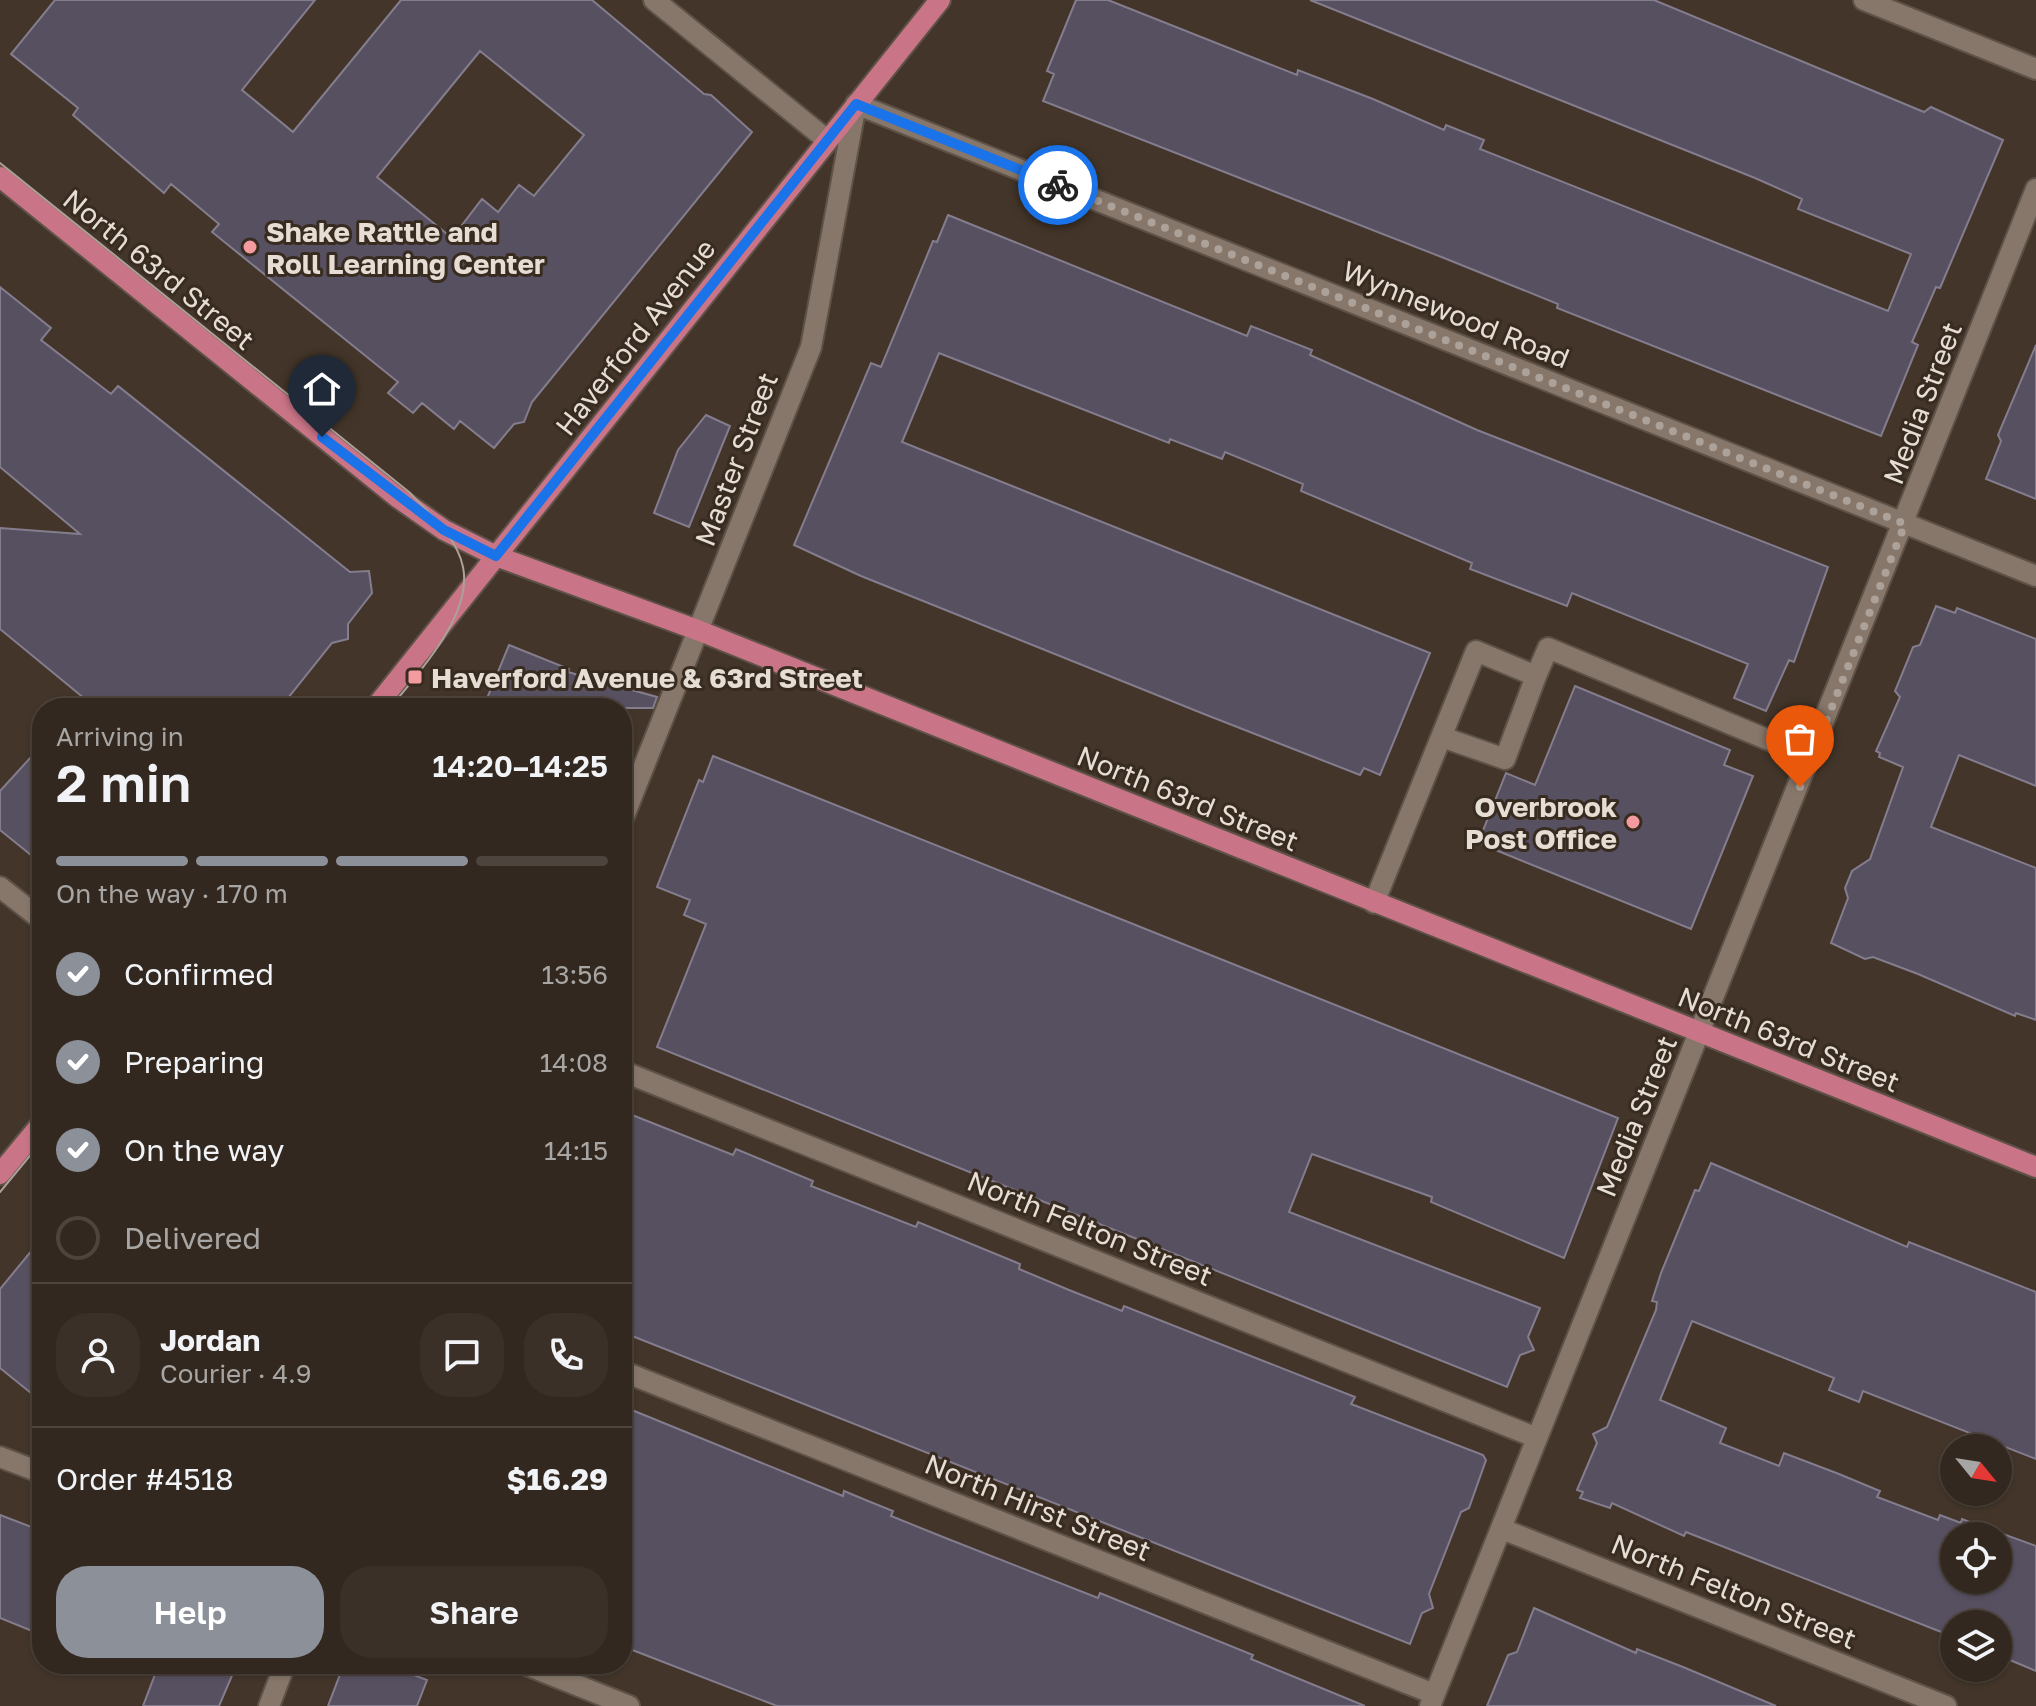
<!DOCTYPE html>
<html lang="en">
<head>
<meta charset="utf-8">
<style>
  body { margin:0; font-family:"Golos Text",sans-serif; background:#3a3028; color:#f1f3f6; height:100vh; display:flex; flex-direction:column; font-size:30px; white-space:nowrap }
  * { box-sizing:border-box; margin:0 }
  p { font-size:26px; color:#a8a6a4 }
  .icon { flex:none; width:44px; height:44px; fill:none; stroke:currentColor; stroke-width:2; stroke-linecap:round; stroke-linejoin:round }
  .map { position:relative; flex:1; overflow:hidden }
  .drawer { position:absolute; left:32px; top:698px; width:600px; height:976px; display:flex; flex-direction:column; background:#32281f; border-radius:32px; box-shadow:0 2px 6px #0004,0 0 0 2px #4d443d }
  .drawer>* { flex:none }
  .needle { width:52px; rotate:120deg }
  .controls { position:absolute; left:1940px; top:1434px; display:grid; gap:16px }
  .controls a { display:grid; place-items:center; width:72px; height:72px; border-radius:50%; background:#32281f; box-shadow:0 2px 6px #0004,0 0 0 2px #4d443d; font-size:40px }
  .pin { position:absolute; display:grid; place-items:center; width:68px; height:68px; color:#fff; margin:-82px -34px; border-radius:50% 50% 50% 0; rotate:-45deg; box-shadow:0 0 8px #0007 }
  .pin .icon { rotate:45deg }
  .courier { position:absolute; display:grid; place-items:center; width:80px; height:80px; margin:-40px; border:6px solid #1a73e8; border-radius:50%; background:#fff; color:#222; box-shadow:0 2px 10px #0007 }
  .summary em { font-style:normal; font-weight:600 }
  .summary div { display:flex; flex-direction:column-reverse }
  .summary { display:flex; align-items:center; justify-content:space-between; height:136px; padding:0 24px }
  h1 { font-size:52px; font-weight:600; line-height:60px }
  .bar { display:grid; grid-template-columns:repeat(4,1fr); gap:12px 8px; align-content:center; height:96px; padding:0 24px }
  .bar i { height:10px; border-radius:6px; background:#4d443d }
  .bar .active { background:#8c9099 }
  .bar p { grid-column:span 4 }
  .line { display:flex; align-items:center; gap:20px; padding:0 24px; border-top:2px solid #4d443d }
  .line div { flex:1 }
  .round { display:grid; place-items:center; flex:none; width:84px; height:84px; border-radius:32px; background:#3a3028 }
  ol { padding:0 24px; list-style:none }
  li { display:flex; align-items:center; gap:24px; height:88px }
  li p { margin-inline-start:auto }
  li .icon { padding:8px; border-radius:50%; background:#8c9099; color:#fff; stroke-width:4 }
  li:last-child { color:#a8a6a4 }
  li i { width:44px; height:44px; border:4px solid #4d443d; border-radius:50% }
  .primary-button { display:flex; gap:16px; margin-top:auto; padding:16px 24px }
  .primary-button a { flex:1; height:92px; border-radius:32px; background:#8c9099; color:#fff; font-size:32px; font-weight:600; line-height:92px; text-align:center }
  .primary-button a+a { background:#3a3028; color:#f1f3f6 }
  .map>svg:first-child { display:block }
  .building { fill:#575061; stroke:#847d8e; stroke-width:2; fill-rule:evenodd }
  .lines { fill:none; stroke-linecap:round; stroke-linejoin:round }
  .service-casing { stroke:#5e5248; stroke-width:24 }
  .minor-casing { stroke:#5e5248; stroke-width:24 }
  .primary-casing { stroke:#5e5248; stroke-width:24 }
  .service { stroke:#87776a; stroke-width:20 }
  .minor { stroke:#87776a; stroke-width:20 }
  .primary { stroke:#ca7587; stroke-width:20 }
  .tram { stroke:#aca198; stroke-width:2 }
  .done { stroke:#ada299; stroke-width:8; stroke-dasharray:0 14.4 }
  .route { stroke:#1a73e8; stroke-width:10 }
  .poi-dot { fill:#f49b9f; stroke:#382b1f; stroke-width:3 }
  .labels { text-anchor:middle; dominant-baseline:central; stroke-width:6; stroke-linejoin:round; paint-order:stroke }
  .poi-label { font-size:28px; font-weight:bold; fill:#e6ddd5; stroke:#382b1f; text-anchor:start }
  .street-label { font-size:28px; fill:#e6ddd5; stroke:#382b1f }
</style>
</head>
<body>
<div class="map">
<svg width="2036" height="1706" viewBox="0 0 2036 1706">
  <rect width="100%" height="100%" fill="#433529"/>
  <path class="building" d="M 55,0 L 315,0 L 242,90 L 293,132 L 401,0 L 592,0 L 704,94 L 711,95 L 752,132 L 532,402 L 524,422 L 514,424 L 494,448 L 460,421 L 454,429 L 422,403 L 413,413 L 388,393 L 398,382 L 212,232 L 219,224 L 171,184 L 164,193 L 73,115 L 78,108 L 11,54 ZM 480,51 L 584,135 L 534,196 L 519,185 L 498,212 L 482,199 L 452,238 L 377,177 Z
    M 1076,0 L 1108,0 L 1297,75 L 1298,70 L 1373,99 L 1444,130 L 1446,125 L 1484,140 L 1480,149 L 1888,311 L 1911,254 L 1798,209 L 1802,199 L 1755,178 L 1310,0 L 1654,0 L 1924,112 L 1931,107 L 2003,140 L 1940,288 L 1936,287 L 1912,342 L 1918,345 L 1881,436 L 1557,308 L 1558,304 L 1444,258 L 1043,101 L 1054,74 L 1047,71 Z
    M 948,215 L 1247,336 L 1251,326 L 1312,350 L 1310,355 L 1477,430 L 1828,567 L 1794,662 L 1789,660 L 1766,711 L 1734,698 L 1748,664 L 1572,593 L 1567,606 L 1470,569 L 1472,563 L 1301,491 L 1303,484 L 1225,452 L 1222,459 L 1170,439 L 1169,443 L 939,353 L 902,442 L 1430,653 L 1380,775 L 1364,768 L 1360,775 L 1204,714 L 861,576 L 794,545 L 871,363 L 881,367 L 933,241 L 937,242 Z
    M 0,287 L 51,328 L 41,340 L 111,394 L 118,386 L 350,572 L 369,571 L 372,593 L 348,624 L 348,639 L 332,643 L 280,708 L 96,708 L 0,629 L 0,528 L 80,534 L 0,467 Z
    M 2036,345 L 2036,499 L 1986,479 L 2001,441 L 1998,435 Z
    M 706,415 L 730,426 L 689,527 L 654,513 L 678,450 Z
    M 1936,606 L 1955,613 L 1957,608 L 2036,639 L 2036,786 L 1959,755 L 1931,827 L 2036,868 L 2036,1020 L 2016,1013 L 2015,1016 L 1918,974 L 1873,957 L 1865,959 L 1831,943 L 1848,898 L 1845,888 L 1852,871 L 1870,859 L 1903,767 L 1879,757 L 1880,753 L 1876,751 L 1900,697 L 1895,691 L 1913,647 L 1920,645 Z
    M 509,645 L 569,669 L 568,672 L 657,697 L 653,708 L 483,708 Z
    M 1575,686 L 1730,750 L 1724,765 L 1753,776 L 1691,929 L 1478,843 L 1506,773 L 1535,785 Z
    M 42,745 L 42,864 L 0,830 L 0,791 Z
    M 713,756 L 1618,1118 L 1564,1258 L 1431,1202 L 1432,1197 L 1312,1154 L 1289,1212 L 1540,1308 L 1528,1337 L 1534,1350 L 1520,1355 L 1507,1387 L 657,1047 L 706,924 L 684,915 L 690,900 L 657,887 L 699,780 L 703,782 Z
    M 622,1111 L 733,1155 L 736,1149 L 813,1181 L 811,1186 L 916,1227 L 918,1222 L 1020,1264 L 1019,1269 L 1069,1290 L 1122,1311 L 1124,1306 L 1355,1397 L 1351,1404 L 1483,1455 L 1486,1460 L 1469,1508 L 1461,1512 L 1429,1594 L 1433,1608 L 1422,1613 L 1410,1644 L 622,1332 Z
    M 1711,1163 L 1907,1247 L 1909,1242 L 2036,1292 L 2036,1459 L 1863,1391 L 1859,1402 L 1829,1390 L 1834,1378 L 1692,1321 L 1660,1400 L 1726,1428 L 1720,1443 L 1779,1466 L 1784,1453 L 1839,1474 L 1880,1491 L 1877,1497 L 1938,1520 L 1940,1515 L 1961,1523 L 1962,1519 L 2036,1546 L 2036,1671 L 1998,1655 L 1998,1624 L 1954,1624 L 1954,1637 L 1686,1532 L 1684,1536 L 1612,1503 L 1610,1508 L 1580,1498 L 1583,1492 L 1577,1490 L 1597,1443 L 1593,1434 L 1607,1427 L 1656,1310 L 1657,1302 L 1652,1301 L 1661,1273 L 1695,1190 L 1699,1191 ZM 1954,1536 L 1998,1536 L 1998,1580 L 1954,1580 Z
    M 42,1238 L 42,1402 L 0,1368 L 0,1289 Z
    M 622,1406 L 843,1496 L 844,1491 L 868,1501 L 893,1511 L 891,1516 L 943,1537 L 1098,1598 L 1100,1593 L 1253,1655 L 1251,1659 L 1365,1706 L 777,1706 L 622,1646 Z
    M 0,1515 L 42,1531 L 42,1635 L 0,1618 Z
    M 1534,1608 L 1636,1653 L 1637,1649 L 1683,1667 L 1776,1706 L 1487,1706 L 1508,1655 L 1517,1652 Z
    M 159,1664 L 237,1664 L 219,1706 L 143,1706 Z
    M 344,1664 L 385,1664 L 427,1680 L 417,1706 L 328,1706 Z"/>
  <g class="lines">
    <defs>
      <path id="service" d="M 1536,676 L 1548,648 L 1812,758
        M 1374,903 L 1476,651 L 1536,676 L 1505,759 L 1442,737"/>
      <path id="minor" d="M 654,0 L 827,140
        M 1864,0 L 2036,69
        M 622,821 L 811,347 L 856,104 L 2036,576
        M 0,887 L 42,920
        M 622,1071 L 1537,1438
        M 622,1371 L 1434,1694
        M 0,1457 L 42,1473
        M 1502,1529 L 1946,1706
        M 524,1664 L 629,1706
        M 269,1706 L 285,1664
        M 1430,1706 L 2036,189"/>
      <path id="primary" d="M 0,177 L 397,497 L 444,530 L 496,556 L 700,631 L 2036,1167
        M 375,708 L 940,0
        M 0,1174 L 42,1123"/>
    </defs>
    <use href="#service" class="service-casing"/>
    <use href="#minor" class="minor-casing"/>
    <use href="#primary" class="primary-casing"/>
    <use href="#service" class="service"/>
    <use href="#minor" class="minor"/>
    <use href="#primary" class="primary"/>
    <path class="tram" d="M 0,163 L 409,492 C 429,513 457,537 463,567 C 473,615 418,673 390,708
      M 0,1192 L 42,1141"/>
  </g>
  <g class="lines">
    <path class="done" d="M 1058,185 L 1905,524 L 1800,787"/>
    <path class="route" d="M 322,437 L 444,530 L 496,556 L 856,104 L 1058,185"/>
  </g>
  <g class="poi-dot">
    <circle cx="250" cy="247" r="8"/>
    <rect x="407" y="669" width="16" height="16" rx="4"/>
    <circle cx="1633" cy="822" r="8"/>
  </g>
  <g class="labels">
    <g class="poi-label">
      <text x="266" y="231">Shake Rattle and<tspan x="266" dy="32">Roll Learning Center</tspan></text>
      <text x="431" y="677">Haverford Avenue &amp; 63rd Street</text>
      <text x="1617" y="806" text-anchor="end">Overbrook<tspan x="1617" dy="32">Post Office</tspan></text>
    </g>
    <g class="street-label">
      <text transform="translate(159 269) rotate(39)">North 63rd Street</text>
      <text transform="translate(1456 314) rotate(22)">Wynnewood Road</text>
      <text transform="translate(635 337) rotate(-52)">Haverford Avenue</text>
      <text transform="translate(1922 403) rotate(-69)">Media Street</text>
      <text transform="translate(736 459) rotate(-69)">Master Street</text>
      <text transform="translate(1188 798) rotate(22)">North 63rd Street</text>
      <text transform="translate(1789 1039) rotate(22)">North 63rd Street</text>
      <text transform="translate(1636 1116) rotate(-68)">Media Street</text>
      <text transform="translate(1090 1228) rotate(22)">North Felton Street</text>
      <text transform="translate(1038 1507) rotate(22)">North Hirst Street</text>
      <text transform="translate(1734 1591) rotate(22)">North Felton Street</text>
    </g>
  </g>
</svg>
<div class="controls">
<a><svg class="needle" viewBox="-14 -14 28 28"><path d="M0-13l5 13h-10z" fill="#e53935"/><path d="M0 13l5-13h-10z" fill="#a8a6a4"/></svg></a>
<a><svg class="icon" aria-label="locate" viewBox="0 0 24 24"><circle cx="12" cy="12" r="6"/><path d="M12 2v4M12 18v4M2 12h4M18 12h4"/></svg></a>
<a><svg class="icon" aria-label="layers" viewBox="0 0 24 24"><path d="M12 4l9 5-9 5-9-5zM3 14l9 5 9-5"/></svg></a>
</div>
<div class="pin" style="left:1800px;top:787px;background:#ea580c"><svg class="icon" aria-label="bag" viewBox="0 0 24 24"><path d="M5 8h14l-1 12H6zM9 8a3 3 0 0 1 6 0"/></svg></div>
<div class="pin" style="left:322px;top:437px;background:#1f2937"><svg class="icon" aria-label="home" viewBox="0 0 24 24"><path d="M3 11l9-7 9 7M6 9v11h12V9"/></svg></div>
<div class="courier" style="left:1058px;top:185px"><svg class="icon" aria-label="bike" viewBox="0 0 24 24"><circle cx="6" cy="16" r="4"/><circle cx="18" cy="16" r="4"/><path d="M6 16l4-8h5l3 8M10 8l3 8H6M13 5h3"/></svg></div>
<section class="drawer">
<div class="summary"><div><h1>2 min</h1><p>Arriving in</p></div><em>14:20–14:25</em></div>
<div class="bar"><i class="active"></i><i class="active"></i><i class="active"></i><i></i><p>On the way · 170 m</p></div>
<ol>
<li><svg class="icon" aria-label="check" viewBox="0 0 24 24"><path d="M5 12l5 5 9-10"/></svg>Confirmed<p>13:56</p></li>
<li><svg class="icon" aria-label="check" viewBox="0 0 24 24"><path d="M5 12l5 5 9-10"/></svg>Preparing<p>14:08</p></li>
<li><svg class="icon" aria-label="check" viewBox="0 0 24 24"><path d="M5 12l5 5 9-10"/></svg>On the way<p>14:15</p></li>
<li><i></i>Delivered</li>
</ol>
<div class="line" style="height:144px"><a class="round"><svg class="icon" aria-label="person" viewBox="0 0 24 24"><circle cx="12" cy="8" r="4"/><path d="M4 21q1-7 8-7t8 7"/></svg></a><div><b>Jordan</b><p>Courier · 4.9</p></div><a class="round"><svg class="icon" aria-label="chat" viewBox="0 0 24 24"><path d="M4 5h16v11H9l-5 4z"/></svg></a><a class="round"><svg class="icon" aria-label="phone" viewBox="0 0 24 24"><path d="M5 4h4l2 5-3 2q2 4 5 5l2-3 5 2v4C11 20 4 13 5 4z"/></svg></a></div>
<div class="line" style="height:104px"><div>Order #4518</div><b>$16.29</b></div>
<div class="primary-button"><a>Help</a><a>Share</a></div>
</section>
</div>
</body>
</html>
